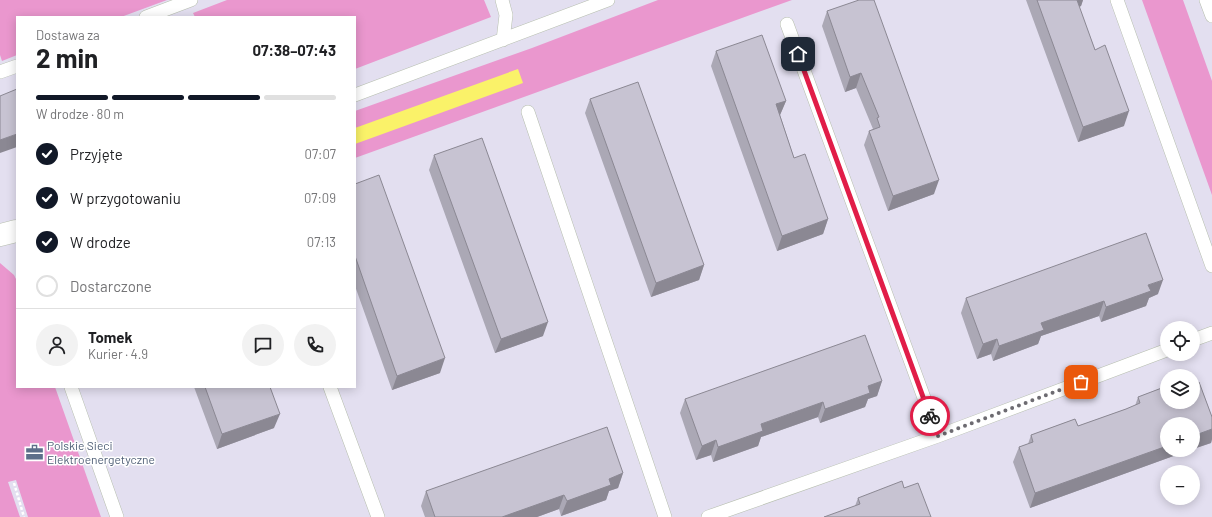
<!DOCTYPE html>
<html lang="pl">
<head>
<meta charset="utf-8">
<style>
  body { margin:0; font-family:Barlow,sans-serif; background:#f2f2f2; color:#202124; height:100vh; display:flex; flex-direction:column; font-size:15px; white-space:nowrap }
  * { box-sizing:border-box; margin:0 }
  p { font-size:13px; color:#757577 }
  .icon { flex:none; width:22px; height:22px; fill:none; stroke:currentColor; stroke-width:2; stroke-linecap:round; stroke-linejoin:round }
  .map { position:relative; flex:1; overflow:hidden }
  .panel { position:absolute; left:16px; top:16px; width:340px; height:372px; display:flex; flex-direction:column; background:#fff; border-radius:0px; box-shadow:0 2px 10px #0003 }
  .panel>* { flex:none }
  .tools { position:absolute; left:1160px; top:321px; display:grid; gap:8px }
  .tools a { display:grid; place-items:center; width:40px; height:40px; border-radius:50%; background:#fff; box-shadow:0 2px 10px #0003; font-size:20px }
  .pin { position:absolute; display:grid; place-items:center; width:34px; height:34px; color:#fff; margin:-17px; border-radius:8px; box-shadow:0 2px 6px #0006 }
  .courier { position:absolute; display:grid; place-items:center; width:40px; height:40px; margin:-20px; border:3px solid #e11d48; border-radius:50%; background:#fff; color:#222; box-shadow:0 1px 5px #0007 }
  .overview em { font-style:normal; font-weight:700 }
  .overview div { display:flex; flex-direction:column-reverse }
  .overview { display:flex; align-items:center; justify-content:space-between; height:68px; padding:0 20px }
  h1 { font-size:26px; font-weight:700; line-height:30px }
  .bar { display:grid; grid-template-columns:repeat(4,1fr); gap:6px 4px; align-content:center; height:48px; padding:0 20px }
  .bar i { height:5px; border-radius:3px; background:#e0e0e0 }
  .bar .on { background:#111827 }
  .bar p { grid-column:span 4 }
  .line { display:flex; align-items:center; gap:10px; padding:0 20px; border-top:1px solid #e0e0e0 }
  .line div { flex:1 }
  .round { display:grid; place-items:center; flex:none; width:42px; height:42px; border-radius:21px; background:#f2f2f2 }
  ol { padding:0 20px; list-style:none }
  li { display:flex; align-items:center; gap:12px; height:44px }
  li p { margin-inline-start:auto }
  li .icon { padding:4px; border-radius:50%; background:#111827; color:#fff; stroke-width:4 }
  li:last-child { color:#757577 }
  li i { width:22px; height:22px; border:2px solid #e0e0e0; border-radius:50% }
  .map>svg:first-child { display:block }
  .green { fill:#ea97ce }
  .water { fill:#faf269 }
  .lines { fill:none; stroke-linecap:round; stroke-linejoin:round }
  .lane-casing { stroke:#b6beae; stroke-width:14 }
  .street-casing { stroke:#b6beae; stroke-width:23 }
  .path { stroke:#fff; stroke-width:2.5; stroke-dasharray:3 2; stroke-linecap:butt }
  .lane { stroke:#fff; stroke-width:13 }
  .street { stroke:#fff; stroke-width:22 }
  .wall { fill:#aba8b5 }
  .shaded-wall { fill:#8b8893 }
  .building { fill:#c7c3d2; stroke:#8b8893 }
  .done { stroke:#6d6b71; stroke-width:4; stroke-dasharray:0 7.2 }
  .route { stroke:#e11d48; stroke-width:5 }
  .labels { text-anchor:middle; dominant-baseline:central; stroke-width:3; stroke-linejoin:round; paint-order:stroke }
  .service-label { font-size:12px; fill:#4e5e75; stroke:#fff; text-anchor:start }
</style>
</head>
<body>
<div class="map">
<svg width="1212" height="517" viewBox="0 0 1212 517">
  <rect width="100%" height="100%" fill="#e3dff0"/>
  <path class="green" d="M 0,0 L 167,0 L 121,17 L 17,17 L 17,55 L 2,61 L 0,55 Z
    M 227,0 L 484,0 L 491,17 L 355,69 L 355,17 L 195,17 L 193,13 Z
    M 658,0 L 792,0 L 355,158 L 355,111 L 532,48 Z
    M 1142,0 L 1183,0 L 1212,81 L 1212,195 Z
    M 0,263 L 14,275 L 17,281 L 17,387 L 55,387 L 101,517 L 28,517 L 16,480 L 8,482 L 20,517 L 0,517 Z"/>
  <path class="water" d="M 518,69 L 523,83 L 355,144 L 355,128 Z"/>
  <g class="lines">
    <defs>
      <path id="lane" d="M 502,0 L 506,15 L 503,40
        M 1117,0 L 1212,266
        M 1206,0 L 1212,16
        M 146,17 L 191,0
        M 787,24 L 938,436
        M 0,72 L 17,66
        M 355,95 L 608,0
        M 528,112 L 665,517
        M 1193,340 L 1212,333
        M 71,387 L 117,517
        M 330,387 L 378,517
        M 708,517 L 938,436 L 1167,350"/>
      <path id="street" d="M 0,235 L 16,231"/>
    </defs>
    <use href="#lane" class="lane-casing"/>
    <use href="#street" class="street-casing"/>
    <path class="path" d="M 14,483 L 24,517"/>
    <use href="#lane" class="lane"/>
    <use href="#street" class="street"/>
  </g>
  <path class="wall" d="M 1026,0 L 1083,0 L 1081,6 L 1079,7 L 1124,126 L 1078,142 Z
    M 827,11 L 934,194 L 888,211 L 864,145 L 869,131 L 873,129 L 856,88 L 845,92 L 822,26 Z
    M 716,51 L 786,101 L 780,115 L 794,158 L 828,219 L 823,234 L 777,251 L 711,66 Z
    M 590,99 L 704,265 L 699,280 L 651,297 L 585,113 Z
    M 434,155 L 543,336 L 495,353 L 429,170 Z
    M 355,184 L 440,373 L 392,390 L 355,286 Z
    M 1158,294 L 1149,298 L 1146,306 L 1101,322 L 1099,316 L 1041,336 L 1038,344 L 993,361 L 991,354 L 977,359 L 961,313 L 966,298 Z
    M 882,381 L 877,396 L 868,399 L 865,407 L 820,423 L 818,417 L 761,437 L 758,446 L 713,462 L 711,455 L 696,460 L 680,413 L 685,399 Z
    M 1199,382 L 1212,417 L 1212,439 L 1211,443 L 1193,449 L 1193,424 L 1167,424 L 1167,450 L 1190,450 L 1030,508 L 1013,462 L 1019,447 L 1028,444 L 1031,435 L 1075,419 L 1078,426 L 1126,409 L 1135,406 L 1138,397 L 1167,386 L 1167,402 L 1193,402 L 1193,384 Z
    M 194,387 L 270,387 L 274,428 L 217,449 Z
    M 623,473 L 618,488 L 609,491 L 606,500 L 561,516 L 559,509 L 537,517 L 425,517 L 421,506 L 426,491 Z
    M 904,488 L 855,506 L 858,498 Z"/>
  <path class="shaded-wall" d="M 1074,0 L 1083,0 L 1081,6 L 1070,11 Z
    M 861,73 L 856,88 L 845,92 L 850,77 Z
    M 786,101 L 780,115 L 770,119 L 776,104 Z
    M 1129,111 L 1124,126 L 1078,142 L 1083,127 Z
    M 17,134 L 17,147 L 0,153 L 0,140 Z
    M 939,180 L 934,194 L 888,211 L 893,196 Z
    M 828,219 L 823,234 L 777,251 L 782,236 Z
    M 704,265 L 699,280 L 651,297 L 656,283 Z
    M 1163,280 L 1158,294 L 1149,298 L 1146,306 L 1101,322 L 1106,307 L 1148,285 Z
    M 1104,301 L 1099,316 L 1041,336 L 1038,344 L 993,361 L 999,346 L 1041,323 Z
    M 548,322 L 543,336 L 495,353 L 501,339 Z
    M 997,339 L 991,354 L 977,359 L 983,344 Z
    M 445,358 L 440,373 L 392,390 L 397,376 Z
    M 882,381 L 877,396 L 868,399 L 865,407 L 820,423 L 825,409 L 868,386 Z
    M 823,402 L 818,417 L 761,437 L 758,446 L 713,462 L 718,447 L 761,424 Z
    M 280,414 L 274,428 L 217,449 L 222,434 Z
    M 1212,429 L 1212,439 L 1211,443 L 1193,449 L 1193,436 Z
    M 716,440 L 711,455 L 696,460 L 702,446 Z
    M 1167,446 L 1167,450 L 1190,450 L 1030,508 L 1035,493 Z
    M 623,473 L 618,488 L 609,491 L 606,500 L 561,516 L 567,501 L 609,479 Z
    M 564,495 L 559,509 L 537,517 L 502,517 Z"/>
  <path class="building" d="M 859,0 L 874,0 L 939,180 L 893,196 L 869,131 L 880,127 L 877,118 L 879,117 L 861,73 L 850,77 L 827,11 Z
    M 1037,0 L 1077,0 L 1095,50 L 1105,45 L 1129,111 L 1083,127 Z
    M 762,35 L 786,101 L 776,104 L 794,158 L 805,154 L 828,219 L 782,236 L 716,51 Z
    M 638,82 L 704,265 L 656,283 L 590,99 Z
    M 17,89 L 17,134 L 0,140 L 0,96 Z
    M 482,138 L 548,322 L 501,339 L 434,155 Z
    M 379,175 L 445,358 L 397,376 L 355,256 L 355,184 Z
    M 1146,233 L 1163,280 L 1148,285 L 1151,291 L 1106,307 L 1104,301 L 1041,323 L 1044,330 L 999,346 L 997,339 L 983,344 L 966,298 Z
    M 865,335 L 882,381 L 868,386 L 870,393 L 825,409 L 823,402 L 761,424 L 763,431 L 718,447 L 716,440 L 702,446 L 685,399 Z
    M 1199,382 L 1212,417 L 1212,429 L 1193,436 L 1193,424 L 1167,424 L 1167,446 L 1035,493 L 1019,447 L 1033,442 L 1031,435 L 1075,419 L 1078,426 L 1126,409 L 1140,403 L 1138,397 L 1167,386 L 1167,402 L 1193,402 L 1193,384 Z
    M 205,387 L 270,387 L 280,414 L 222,434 Z
    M 607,427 L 623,473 L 609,479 L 611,485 L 567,501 L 564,495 L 502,517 L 435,517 L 426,491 Z
    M 902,481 L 904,488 L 918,483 L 931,517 L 824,517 L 860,504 L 858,498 Z"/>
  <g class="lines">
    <path class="done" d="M 930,416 L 938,436 L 1081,382"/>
    <path class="route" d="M 798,54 L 930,416"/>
  </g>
  <defs>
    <symbol id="office-bare" viewBox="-9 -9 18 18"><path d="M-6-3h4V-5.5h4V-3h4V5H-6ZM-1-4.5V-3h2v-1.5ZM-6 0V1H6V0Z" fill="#5c6f8a" stroke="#fff" stroke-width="2.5" paint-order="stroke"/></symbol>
  </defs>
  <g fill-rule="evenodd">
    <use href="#office-bare" x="22" y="440" width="25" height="25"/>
  </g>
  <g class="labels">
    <g class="service-label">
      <text x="47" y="445">Polskie Sieci<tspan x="47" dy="14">Elektroenergetyczne</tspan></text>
    </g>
  </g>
</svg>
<div class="tools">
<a><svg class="icon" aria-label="locate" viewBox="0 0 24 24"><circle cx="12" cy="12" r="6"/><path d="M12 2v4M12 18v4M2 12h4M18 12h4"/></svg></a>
<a><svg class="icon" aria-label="layers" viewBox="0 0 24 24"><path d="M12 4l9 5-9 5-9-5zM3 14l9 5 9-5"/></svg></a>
<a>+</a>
<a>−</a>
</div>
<div class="pin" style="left:1081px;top:382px;background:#ea580c"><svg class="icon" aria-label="bag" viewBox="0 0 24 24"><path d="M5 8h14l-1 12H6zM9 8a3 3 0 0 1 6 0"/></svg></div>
<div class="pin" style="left:798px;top:54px;background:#1f2937"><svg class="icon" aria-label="home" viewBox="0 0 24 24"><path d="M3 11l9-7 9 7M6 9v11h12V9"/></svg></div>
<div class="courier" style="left:930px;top:416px"><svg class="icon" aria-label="bike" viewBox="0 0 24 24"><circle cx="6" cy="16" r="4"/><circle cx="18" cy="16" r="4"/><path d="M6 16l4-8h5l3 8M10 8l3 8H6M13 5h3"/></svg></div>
<section class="panel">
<div class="overview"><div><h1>2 min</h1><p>Dostawa za</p></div><em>07:38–07:43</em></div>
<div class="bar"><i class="on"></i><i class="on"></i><i class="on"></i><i></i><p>W drodze · 80 m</p></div>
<ol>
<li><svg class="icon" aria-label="check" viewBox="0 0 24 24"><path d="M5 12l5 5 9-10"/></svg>Przyjęte<p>07:07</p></li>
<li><svg class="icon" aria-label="check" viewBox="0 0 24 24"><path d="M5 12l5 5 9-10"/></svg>W przygotowaniu<p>07:09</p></li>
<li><svg class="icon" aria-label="check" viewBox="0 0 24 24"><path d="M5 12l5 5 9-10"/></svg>W drodze<p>07:13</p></li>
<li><i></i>Dostarczone</li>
</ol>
<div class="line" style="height:72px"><a class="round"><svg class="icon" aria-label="person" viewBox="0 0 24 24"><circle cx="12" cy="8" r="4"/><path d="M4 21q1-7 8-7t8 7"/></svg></a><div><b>Tomek</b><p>Kurier · 4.9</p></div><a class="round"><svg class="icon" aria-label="chat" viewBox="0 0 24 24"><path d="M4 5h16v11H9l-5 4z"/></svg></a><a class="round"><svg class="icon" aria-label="phone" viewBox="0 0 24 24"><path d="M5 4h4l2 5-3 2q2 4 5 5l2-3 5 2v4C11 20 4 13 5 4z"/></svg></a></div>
</section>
</div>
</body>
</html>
